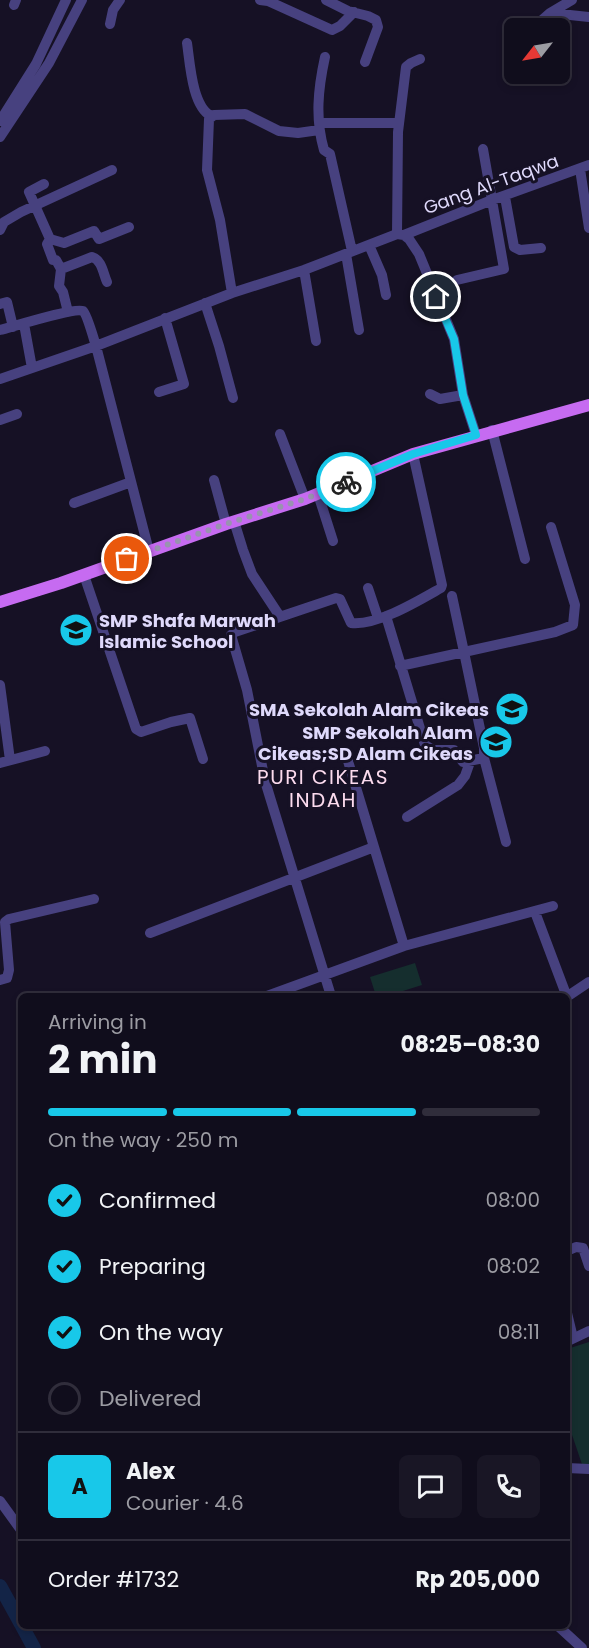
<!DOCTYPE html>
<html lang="en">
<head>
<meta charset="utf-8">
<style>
  body { margin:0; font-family:Poppins,sans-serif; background:#191625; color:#f1f3f6; height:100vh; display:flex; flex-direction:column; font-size:22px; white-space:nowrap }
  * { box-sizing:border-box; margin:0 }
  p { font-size:20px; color:#9c9ca3 }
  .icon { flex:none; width:33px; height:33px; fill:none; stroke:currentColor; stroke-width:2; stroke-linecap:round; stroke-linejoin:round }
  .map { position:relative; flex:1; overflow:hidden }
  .sheet { position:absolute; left:18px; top:993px; width:552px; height:636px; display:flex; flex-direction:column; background:#100d1c; border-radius:9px; box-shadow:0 3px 9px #0003,0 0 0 2px #302d3b }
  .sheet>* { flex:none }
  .needle { width:39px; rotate:239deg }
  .buttons { position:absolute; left:504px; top:18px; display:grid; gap:12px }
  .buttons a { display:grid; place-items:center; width:66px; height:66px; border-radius:9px; background:#100d1c; box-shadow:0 3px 9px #0003,0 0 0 2px #302d3b; font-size:30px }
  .pin { position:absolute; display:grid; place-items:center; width:51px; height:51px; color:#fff; margin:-26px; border:3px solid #fff; border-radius:50%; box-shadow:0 2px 6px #0007 }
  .courier { position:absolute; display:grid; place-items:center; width:60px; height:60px; margin:-30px; border:4px solid #18c8e9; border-radius:50%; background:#fff; color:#222; box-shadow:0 2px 8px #0007 }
  .summary em { font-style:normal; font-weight:700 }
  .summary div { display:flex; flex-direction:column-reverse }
  .summary { display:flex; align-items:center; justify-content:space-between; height:102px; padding:0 30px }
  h1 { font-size:39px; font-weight:700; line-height:45px }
  .bar { display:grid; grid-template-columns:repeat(4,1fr); gap:9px 6px; align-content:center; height:72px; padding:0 30px }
  .bar i { height:8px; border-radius:4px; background:#302d3b }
  .bar .active { background:#18c8e9 }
  .bar p { grid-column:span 4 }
  .line { display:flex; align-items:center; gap:15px; padding:0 30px; border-top:2px solid #302d3b }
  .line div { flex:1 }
  .round { display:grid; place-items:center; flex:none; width:63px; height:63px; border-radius:9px; background:#191625 }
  ol { padding:0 30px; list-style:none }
  li { display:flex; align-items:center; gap:18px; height:66px }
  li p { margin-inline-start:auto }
  li .icon { padding:6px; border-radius:50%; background:#18c8e9; color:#111; stroke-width:4 }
  li:last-child { color:#9c9ca3 }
  li i { width:33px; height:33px; border:3px solid #302d3b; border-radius:50% }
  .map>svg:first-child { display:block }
  .green { fill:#152e2e }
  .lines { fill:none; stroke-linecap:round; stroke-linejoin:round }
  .river { stroke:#132447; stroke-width:14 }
  .minor { stroke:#47417f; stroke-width:10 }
  .major { stroke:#c66bf1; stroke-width:12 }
  .done { stroke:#9993b0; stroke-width:6; stroke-dasharray:0 10.8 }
  .route { stroke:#18c8e9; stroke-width:8 }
  .labels { text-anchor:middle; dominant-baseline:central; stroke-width:6; stroke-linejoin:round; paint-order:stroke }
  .street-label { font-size:18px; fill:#dfd9fb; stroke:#161125 }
  .poi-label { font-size:18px; font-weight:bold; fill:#dfd9fb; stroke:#161125; text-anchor:end }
  .neighbourhood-label { font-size:20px; letter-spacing:1.5px; fill:#fcdbee; stroke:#161125 }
</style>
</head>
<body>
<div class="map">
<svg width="589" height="1648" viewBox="0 0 589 1648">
  <rect width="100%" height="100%" fill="#161125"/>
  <path class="green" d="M 415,963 L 422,985 L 387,996 L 376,996 L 370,977 Z
    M 589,1342 L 589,1473 L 585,1473 L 571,1432 L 567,1432 L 567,1349 Z"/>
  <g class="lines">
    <path class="river" d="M 0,1586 L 21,1624
      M 22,1626 L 34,1648"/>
    <path class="minor" d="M 260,0 L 268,1 L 332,30 L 340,26 L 354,12
      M 326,0 L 348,11 L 368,16 L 376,20 L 378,27 L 365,62
      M 14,5 L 16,0
      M 551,13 L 589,17
      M 110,24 L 113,10 L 120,0
      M 533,28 L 550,13 L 572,0
      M 187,43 C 190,63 192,106 211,116
      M 325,57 C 318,89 315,119 324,150 L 330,154 L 352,251
      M 0,121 L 36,64 L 66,0
      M 319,123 L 398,123
      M 0,137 L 49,63 L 82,0
      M 580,169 L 589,228
      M 44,184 L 29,192 L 50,239 L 47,244 L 53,260 L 56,260 L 61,269 L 59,286 L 63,292 L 68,312
      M 505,197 L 514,247 L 520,250 L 541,248
      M 0,230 L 4,222 L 21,212 L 112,170
      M 397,234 L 398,132 L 406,67 L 411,63 L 420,59
      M 404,235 L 492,200 L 589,165
      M 50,239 L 64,243 L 94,231 L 99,239 L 129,227
      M 369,245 L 382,275 L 386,295
      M 346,254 L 359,330
      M 61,269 L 92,257 C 102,260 103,273 107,282
      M 304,270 L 316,341
      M 457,280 L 504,269 L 483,149
      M 232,293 L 220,220 L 207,170 L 209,119 L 214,115 L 245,114 L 279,131 L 298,133 L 319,130
      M 205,303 L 219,346 L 233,398
      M 0,304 L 7,302 L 13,327
      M 24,324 L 32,368
      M 0,330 C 12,327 75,307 83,311 C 87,314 94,340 96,346 L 149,551
      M 0,379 L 96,346 L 232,293 L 304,270 L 397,234 L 404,235 L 409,239 L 419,254 L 454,339 L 463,395 L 476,435
      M 159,392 L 184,384 L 165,318
      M 430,394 L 440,399 L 463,395
      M 0,420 L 17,414
      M 492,430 L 525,559
      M 280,434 L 305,499
      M 214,480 L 226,524
      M 318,494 L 333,541
      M 74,503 L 131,482
      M 234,521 L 243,550 L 252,574 L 279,615
      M 84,575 L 136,729 L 141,732 L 171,722 L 190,718 L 203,759
      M 368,588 L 378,618
      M 386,616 L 425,745 L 433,750 L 454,750 L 463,762 L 484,758 L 484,748 L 464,652 L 555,632 L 573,625 L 575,605 L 551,527
      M 400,666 L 464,652 L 452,596
      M 0,685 L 10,760
      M 484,758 L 506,842
      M 348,761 L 374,847
      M 0,763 L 45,751
      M 407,817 L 458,785 L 465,776 L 470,762
      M 535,912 L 567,997
      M 150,933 L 374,847 L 404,946
      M 0,980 L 7,978 L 9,970 L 5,922 L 9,919 L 94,899
      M 267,996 L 404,946 L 553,906
      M 331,996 L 265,781 L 247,690 L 231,635 L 235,632 L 336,598 L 340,599 L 351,623 C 377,626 418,601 441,588 L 442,585 L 413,454
      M 568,996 L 589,982
      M 567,1251 L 576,1247 L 583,1248 L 589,1266
      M 567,1313 L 573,1338
      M 568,1341 L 589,1331
      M 567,1468 L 589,1469
      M 0,1501 L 21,1530
      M 558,1626 L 582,1648"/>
    <path class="major" d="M 0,602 L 61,583 L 226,524 L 305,499 L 413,454 L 589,405"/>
  </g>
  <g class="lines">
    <path class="done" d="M 127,559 L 226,524 L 305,499 L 346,482"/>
    <path class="route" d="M 346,482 L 413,454 L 476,435 L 463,395 L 454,339 L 436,297"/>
  </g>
  <defs>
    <symbol id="school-disc" viewBox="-11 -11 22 22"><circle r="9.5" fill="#18c8e9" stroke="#161125"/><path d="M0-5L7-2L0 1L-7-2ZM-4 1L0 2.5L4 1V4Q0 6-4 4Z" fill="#111"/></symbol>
  </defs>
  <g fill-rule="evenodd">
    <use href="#school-disc" x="57" y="611" width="38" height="38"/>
    <use href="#school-disc" x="493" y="690" width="38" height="38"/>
    <use href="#school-disc" x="477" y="723" width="38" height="38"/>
  </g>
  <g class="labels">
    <g class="street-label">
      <text transform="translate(491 184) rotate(-20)">Gang Al-Taqwa</text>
    </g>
    <g class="poi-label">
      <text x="99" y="620" text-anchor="start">SMP Shafa Marwah<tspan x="99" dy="21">Islamic School</tspan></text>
      <text x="489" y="709">SMA Sekolah Alam Cikeas</text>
      <text x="473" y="732">SMP Sekolah Alam<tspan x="473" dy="21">Cikeas;SD Alam Cikeas</tspan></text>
    </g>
    <g class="neighbourhood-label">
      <text x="323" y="777">PURI CIKEAS<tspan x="323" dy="23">INDAH</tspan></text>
    </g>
  </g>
</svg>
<div class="buttons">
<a><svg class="needle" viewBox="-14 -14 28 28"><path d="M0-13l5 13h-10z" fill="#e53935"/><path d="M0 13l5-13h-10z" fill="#9c9ca3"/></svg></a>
</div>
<div class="pin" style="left:127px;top:559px;background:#ea580c"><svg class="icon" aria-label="bag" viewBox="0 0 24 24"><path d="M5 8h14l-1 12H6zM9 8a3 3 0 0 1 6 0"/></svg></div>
<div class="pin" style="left:436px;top:297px;background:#1f2937"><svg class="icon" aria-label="home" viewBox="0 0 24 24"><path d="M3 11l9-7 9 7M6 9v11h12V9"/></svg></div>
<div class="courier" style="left:346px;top:482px"><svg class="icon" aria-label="bike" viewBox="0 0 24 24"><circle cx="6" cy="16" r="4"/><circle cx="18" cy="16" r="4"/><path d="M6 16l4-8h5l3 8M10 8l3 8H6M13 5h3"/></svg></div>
<section class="sheet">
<div class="summary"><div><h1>2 min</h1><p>Arriving in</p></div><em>08:25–08:30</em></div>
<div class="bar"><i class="active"></i><i class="active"></i><i class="active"></i><i></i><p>On the way · 250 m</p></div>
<ol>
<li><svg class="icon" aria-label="check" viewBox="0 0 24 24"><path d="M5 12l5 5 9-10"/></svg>Confirmed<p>08:00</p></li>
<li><svg class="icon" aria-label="check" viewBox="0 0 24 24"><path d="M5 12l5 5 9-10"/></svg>Preparing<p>08:02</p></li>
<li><svg class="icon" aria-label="check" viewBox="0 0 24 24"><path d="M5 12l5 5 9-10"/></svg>On the way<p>08:11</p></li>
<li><i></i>Delivered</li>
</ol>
<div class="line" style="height:108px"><b class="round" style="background:#18c8e9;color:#111">A</b><div><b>Alex</b><p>Courier · 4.6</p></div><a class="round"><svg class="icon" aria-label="chat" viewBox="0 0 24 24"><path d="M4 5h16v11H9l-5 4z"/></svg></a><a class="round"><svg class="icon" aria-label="phone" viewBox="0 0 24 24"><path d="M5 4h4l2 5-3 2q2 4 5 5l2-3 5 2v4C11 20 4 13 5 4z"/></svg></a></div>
<div class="line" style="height:78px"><div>Order #1732</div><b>Rp 205,000</b></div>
</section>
</div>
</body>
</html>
